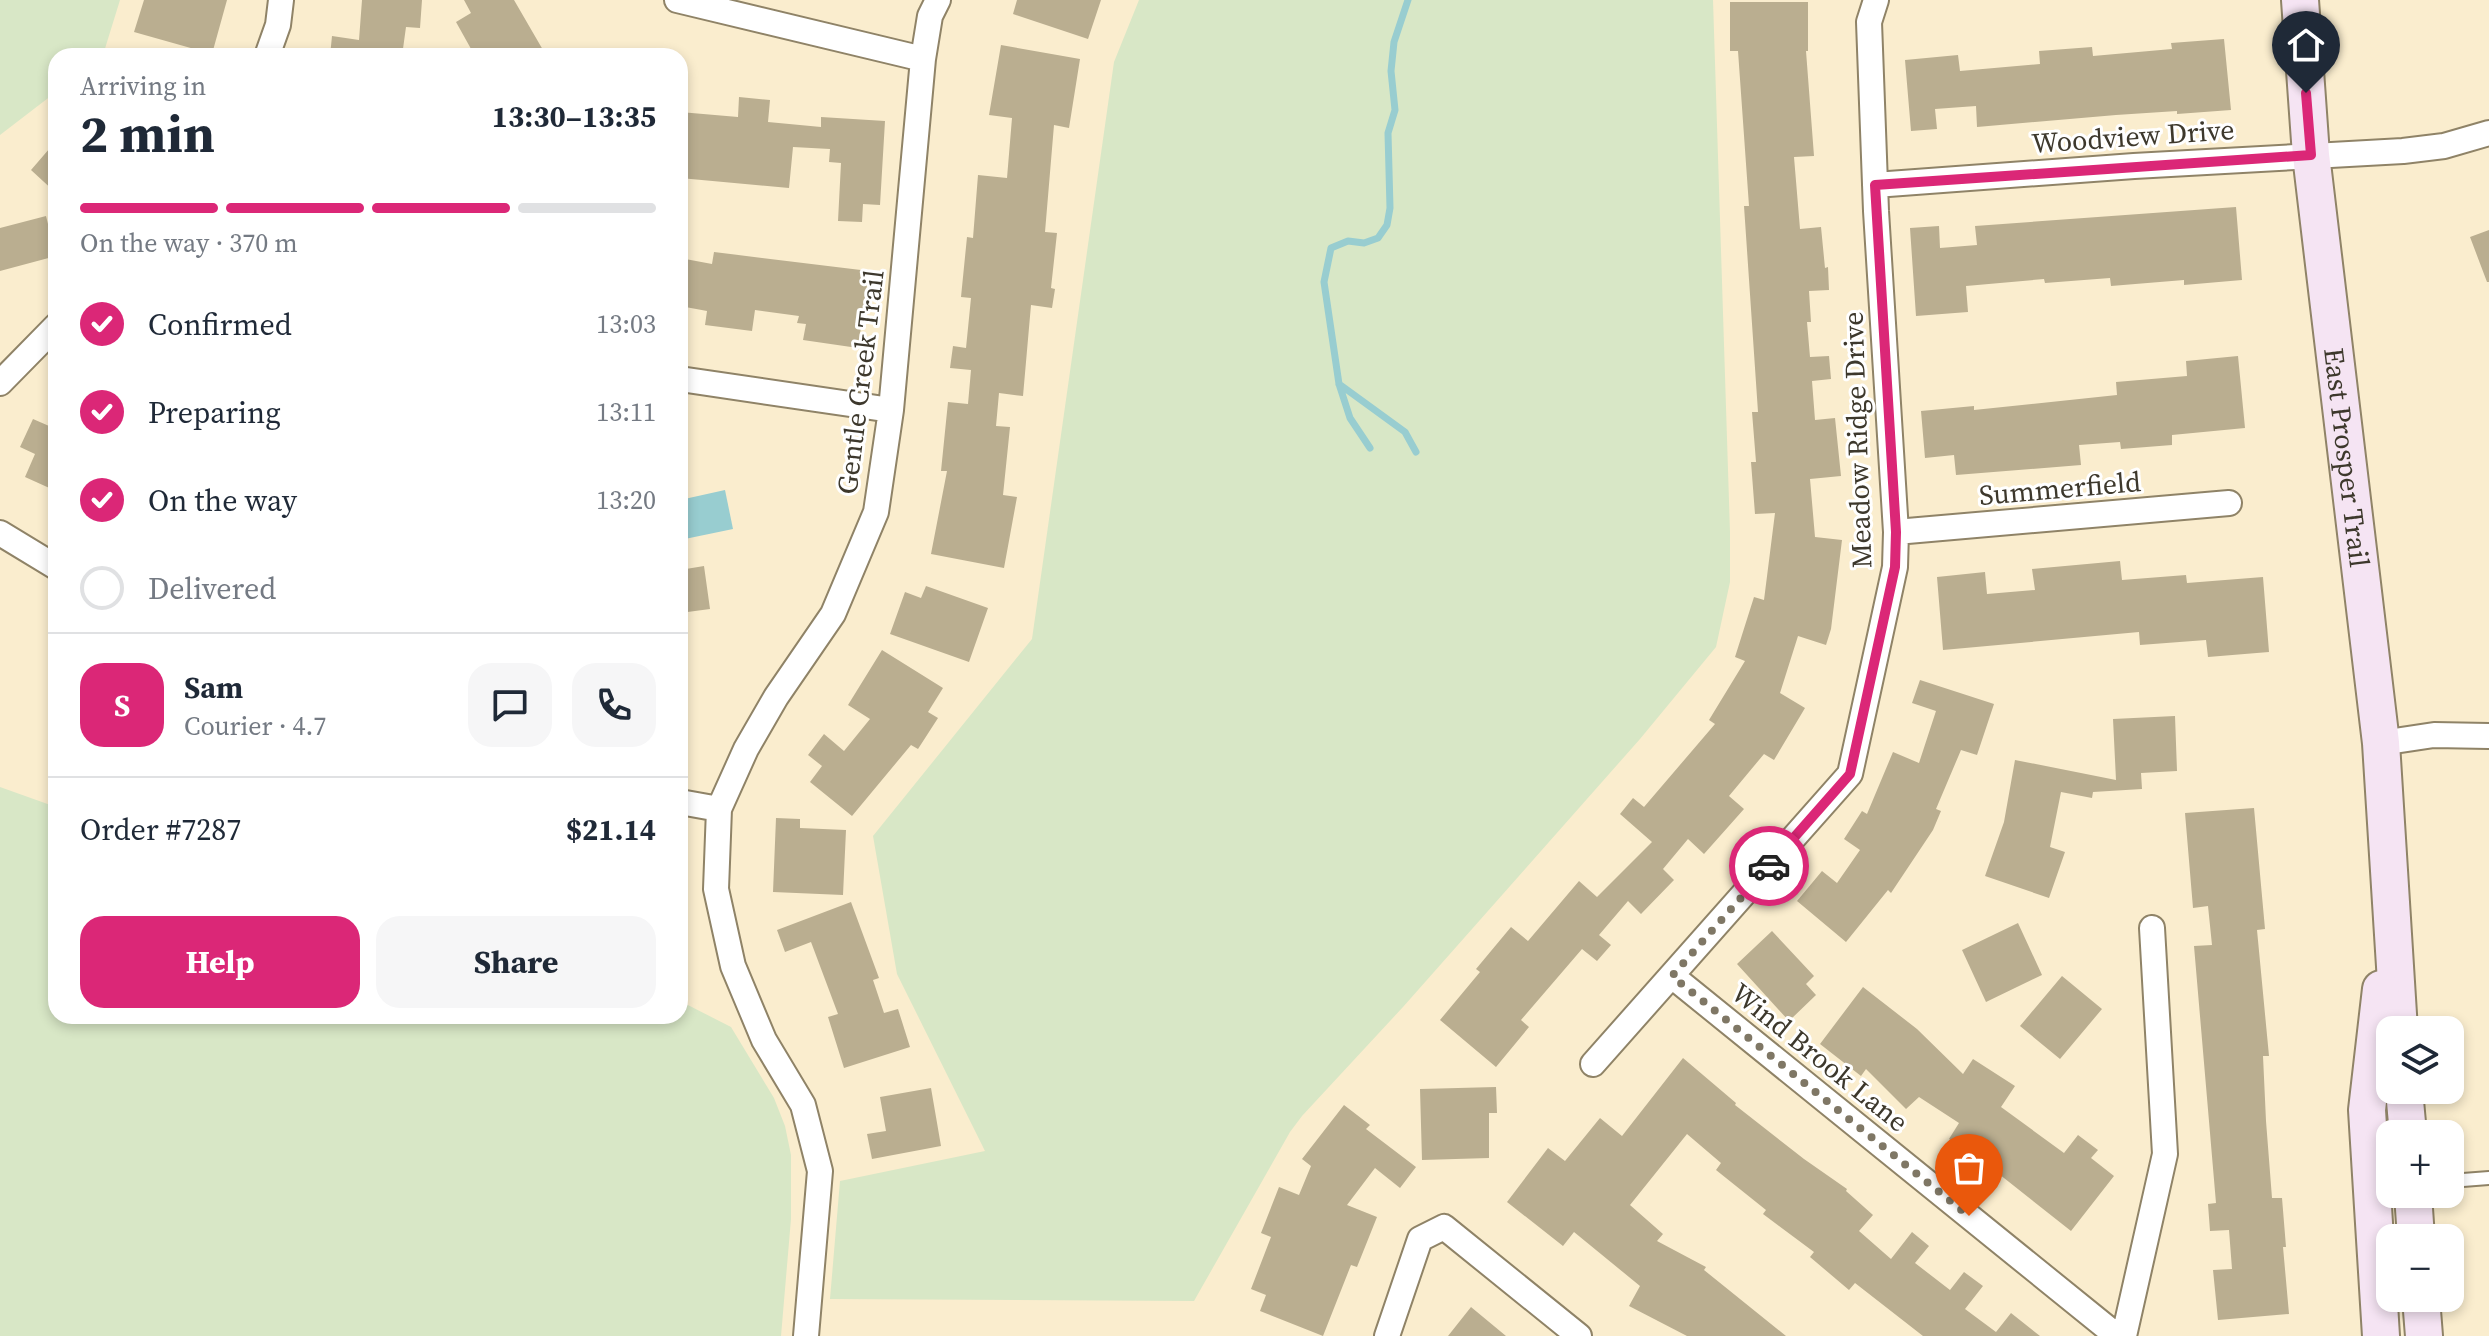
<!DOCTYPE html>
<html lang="en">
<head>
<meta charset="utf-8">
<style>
  body { margin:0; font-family:"Source Serif 4",serif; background:#f6f6f7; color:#1f2937; height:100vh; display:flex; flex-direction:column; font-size:30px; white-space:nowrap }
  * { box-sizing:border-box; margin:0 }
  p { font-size:26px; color:#747a83 }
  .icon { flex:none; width:44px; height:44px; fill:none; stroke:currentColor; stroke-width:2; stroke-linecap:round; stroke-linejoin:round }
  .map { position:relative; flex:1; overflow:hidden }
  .sheet { position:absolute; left:48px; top:48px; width:640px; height:976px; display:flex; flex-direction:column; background:#fff; border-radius:24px; box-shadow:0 4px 12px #0003 }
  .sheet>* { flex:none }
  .buttons { position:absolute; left:2376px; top:1016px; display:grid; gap:16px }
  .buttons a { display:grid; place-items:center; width:88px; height:88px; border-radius:16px; background:#fff; box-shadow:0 4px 12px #0003; font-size:40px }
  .pin { position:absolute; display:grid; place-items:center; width:68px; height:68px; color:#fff; margin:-82px -34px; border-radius:50% 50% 50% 0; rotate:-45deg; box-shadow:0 0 8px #0007 }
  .pin .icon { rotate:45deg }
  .courier { position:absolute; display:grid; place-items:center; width:80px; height:80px; margin:-40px; border:6px solid #db2777; border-radius:50%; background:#fff; color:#222; box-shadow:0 2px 10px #0007 }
  .headline em { font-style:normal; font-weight:700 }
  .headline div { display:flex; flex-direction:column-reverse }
  .headline { display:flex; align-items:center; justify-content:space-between; height:136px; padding:0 32px }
  h1 { font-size:52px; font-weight:700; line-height:60px }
  .bar { display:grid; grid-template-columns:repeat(4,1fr); gap:12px 8px; align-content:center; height:96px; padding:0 32px }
  .bar i { height:10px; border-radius:6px; background:#e0e1e3 }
  .bar .on { background:#db2777 }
  .bar p { grid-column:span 4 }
  .line { display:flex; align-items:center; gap:20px; padding:0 32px; border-top:2px solid #e0e1e3 }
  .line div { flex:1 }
  .round { display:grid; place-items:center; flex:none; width:84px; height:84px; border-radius:24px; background:#f6f6f7 }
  ol { padding:0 32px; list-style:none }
  li { display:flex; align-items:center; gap:24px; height:88px }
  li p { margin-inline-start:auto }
  li .icon { padding:8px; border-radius:50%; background:#db2777; color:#fff; stroke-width:4 }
  li:last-child { color:#747a83 }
  li i { width:44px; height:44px; border:4px solid #e0e1e3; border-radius:50% }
  .primary-button { display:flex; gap:16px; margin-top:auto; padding:16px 32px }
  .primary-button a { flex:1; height:92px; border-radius:24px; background:#db2777; color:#fff; font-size:32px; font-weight:700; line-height:92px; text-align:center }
  .primary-button a+a { background:#f6f6f7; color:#1f2937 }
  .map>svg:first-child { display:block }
  .green { fill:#d8e7c6 }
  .water { fill:#98cdd0 }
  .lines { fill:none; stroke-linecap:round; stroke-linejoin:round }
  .stream { stroke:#98cdd0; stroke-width:7 }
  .building { fill:#baae90 }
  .service-casing { stroke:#8f8367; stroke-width:16 }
  .minor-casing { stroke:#8f8367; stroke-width:28 }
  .secondary-casing { stroke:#8f8367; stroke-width:40 }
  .service { stroke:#fff; stroke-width:12 }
  .minor { stroke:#fff; stroke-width:24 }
  .secondary { stroke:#f5e4f3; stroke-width:36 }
  .done { stroke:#7f7765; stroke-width:8; stroke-dasharray:0 14.4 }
  .route { stroke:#db2777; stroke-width:10 }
  .labels { text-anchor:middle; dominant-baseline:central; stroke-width:6; stroke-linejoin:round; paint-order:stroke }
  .street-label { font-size:28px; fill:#3d382c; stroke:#fff }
</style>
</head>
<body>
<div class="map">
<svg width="2489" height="1336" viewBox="0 0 2489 1336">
  <rect width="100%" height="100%" fill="#faedce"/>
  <path class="green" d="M 0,0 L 120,0 L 103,55 L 56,56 L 56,92 L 0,135 Z
    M 1139,0 L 1713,0 L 1730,532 L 1730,582 L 1716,647 L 1640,739 L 1403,1007 L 1302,1116 L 1290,1132 L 1194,1301 L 830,1299 L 840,1181 L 985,1151 L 897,974 L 873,836 L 1032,639 L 1114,62 Z
    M 0,787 L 56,807 L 56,1016 L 680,1016 L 680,1001 L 731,1027 L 774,1098 L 785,1126 L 791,1155 L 791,1219 L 781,1336 L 0,1336 Z"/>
  <path class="water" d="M 725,490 L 733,529 L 680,540 L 680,500 Z"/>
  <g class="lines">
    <path class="stream" d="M 1339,384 L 1405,432 L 1416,452
      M 1370,448 L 1350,418 L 1339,384 L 1324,282 L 1331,248 L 1348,241 L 1364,243 L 1378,238 L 1387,225 L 1390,208 L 1388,133 L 1395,110 L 1391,71 L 1394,42 L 1408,0"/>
  </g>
  <path class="building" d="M 144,0 L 227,0 L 212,54 L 134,32 Z
    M 362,0 L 422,0 L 420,28 L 406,27 L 402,56 L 330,56 L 332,36 L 359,40 Z
    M 464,0 L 514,0 L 543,50 L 532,56 L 475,56 L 456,22 L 471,13 Z
    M 1017,0 L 1101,0 L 1088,39 L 1013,14 Z
    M 1730,2 L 1808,2 L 1808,51 L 1806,51 L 1814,156 L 1794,157 L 1800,229 L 1821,227 L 1825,268 L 1828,267 L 1829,290 L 1809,291 L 1811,322 L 1807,322 L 1810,357 L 1829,356 L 1831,379 L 1812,381 L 1815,420 L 1835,418 L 1841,476 L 1810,479 L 1815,537 L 1842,540 L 1831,629 L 1826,645 L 1798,636 L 1780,693 L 1805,708 L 1774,760 L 1764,754 L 1729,796 L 1744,809 L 1704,854 L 1688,839 L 1663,869 L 1674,880 L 1641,914 L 1628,901 L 1599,935 L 1611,945 L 1597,961 L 1582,949 L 1521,1020 L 1529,1027 L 1496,1067 L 1440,1020 L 1480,972 L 1476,969 L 1511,927 L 1528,941 L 1579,881 L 1597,897 L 1652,842 L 1620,814 L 1633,798 L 1644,807 L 1715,724 L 1709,720 L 1745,661 L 1735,657 L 1754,597 L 1764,600 L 1775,513 L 1755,514 L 1751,462 L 1756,462 L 1752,412 L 1758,412 L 1744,206 L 1749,206 L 1738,51 L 1730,51 Z
    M 2224,39 L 2231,110 L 2177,114 L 2177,111 L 2116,115 L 1977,127 L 1976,106 L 1935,109 L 1937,129 L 1911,131 L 1905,60 L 1958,55 L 1960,71 L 2040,64 L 2039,51 L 2092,47 L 2093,56 L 2172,49 L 2171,43 Z
    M 1001,45 L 1080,59 L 1069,128 L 1054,125 L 1045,232 L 1057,233 L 1051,288 L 1055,289 L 1052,308 L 1031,305 L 1023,396 L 999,393 L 996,426 L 1010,427 L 1003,495 L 1017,497 L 1004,568 L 931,554 L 947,471 L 941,471 L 948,402 L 968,404 L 971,370 L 950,368 L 953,346 L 966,348 L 971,298 L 961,297 L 967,237 L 973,238 L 978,175 L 1007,178 L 1012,118 L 989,115 Z
    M 739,97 L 770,100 L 768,122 L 821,127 L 821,117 L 885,121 L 880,205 L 863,204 L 862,222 L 838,221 L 841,163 L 829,162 L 830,149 L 793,147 L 789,188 L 680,178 L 680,112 L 738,117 Z
    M 56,141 L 56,193 L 31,170 Z
    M 2236,207 L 2242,280 L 2184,285 L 2184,280 L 2111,286 L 2110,278 L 2045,283 L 2044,279 L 1966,286 L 1968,312 L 1916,316 L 1910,228 L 1939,226 L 1940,248 L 1977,245 L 1975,226 Z
    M 46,216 L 56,256 L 0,271 L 0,228 Z
    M 2489,230 L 2489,282 L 2487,282 L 2470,237 Z
    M 714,252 L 869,271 L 858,348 L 803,340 L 806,324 L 797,323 L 799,316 L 755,310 L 752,331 L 705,325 L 707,311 L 680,306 L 680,258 L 712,264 Z
    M 2238,356 L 2245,428 L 2172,435 L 2172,445 L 2121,449 L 2120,442 L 2079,445 L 2081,465 L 1956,475 L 1954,455 L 1925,458 L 1921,411 L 1974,406 L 1974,410 L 2117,395 L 2116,382 L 2187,376 L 2186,361 Z
    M 33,419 L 56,429 L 56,491 L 25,477 L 35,454 L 20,447 Z
    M 2120,561 L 2122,580 L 2186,575 L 2187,583 L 2263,577 L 2269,652 L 2208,657 L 2206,640 L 2140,645 L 2139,632 L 1943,650 L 1937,577 L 1985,572 L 1987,594 L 2035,590 L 2032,569 Z
    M 704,566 L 710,609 L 680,613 L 680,570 Z
    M 926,586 L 988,608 L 969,662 L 890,634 L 905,592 L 921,598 Z
    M 882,650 L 943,688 L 928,712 L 938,718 L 918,749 L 911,745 L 852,816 L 810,782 L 822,766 L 808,755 L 824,734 L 844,751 L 870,719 L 848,705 Z
    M 1920,680 L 1994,704 L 1977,755 L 1961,750 L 1936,809 L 1941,811 L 1933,830 L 1891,893 L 1888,890 L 1846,942 L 1797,901 L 1822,871 L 1837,883 L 1860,850 L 1844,839 L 1862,811 L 1867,814 L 1893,752 L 1919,763 L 1936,711 L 1912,703 Z
    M 2175,716 L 2177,771 L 2141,773 L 2142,789 L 2093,792 L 2092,798 L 2061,792 L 2050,847 L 2065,852 L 2049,898 L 1985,876 L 2004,822 L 2015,760 L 2116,780 L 2113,719 Z
    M 2254,808 L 2265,929 L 2257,930 L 2269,1056 L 2263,1056 L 2266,1121 L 2272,1198 L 2282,1198 L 2286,1247 L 2283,1247 L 2289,1314 L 2218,1320 L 2213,1270 L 2232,1269 L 2229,1230 L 2210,1231 L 2208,1204 L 2216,1203 L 2194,946 L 2212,945 L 2208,906 L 2193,908 L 2185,813 Z
    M 776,818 L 800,819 L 800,828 L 846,830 L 843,895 L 773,892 Z
    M 851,902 L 879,978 L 873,980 L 884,1013 L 898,1009 L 910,1047 L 844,1068 L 828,1017 L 838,1014 L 811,942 L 785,952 L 777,930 Z
    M 2018,923 L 2042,975 L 1986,1002 L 1962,950 Z
    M 1772,931 L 1814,976 L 1806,984 L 1816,995 L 1789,1021 L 1737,964 Z
    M 2062,976 L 2102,1009 L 2060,1059 L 2020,1026 Z
    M 1863,987 L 1917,1029 L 1963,1074 L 1973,1059 L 2015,1086 L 2001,1107 L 2064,1153 L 2078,1135 L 2098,1150 L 2091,1158 L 2114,1176 L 2071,1231 L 1980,1159 L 1949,1139 L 1959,1123 L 1919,1097 L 1906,1109 L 1866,1069 L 1861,1076 L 1820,1044 Z
    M 1683,1058 L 1736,1103 L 1735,1105 L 1804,1159 L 1847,1189 L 1846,1191 L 1873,1215 L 1859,1231 L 1891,1259 L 1912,1232 L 1929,1246 L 1915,1263 L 1950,1290 L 1964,1272 L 1983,1286 L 1965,1309 L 1996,1332 L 2011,1313 L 2040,1336 L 1923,1336 L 1855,1283 L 1849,1290 L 1810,1257 L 1814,1252 L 1763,1214 L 1766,1210 L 1716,1170 L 1721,1163 L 1687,1134 L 1630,1205 L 1663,1234 L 1657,1241 L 1706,1267 L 1704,1270 L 1786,1336 L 1687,1336 L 1629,1306 L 1640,1286 L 1574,1232 L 1563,1246 L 1507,1202 L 1548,1148 L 1565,1161 L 1600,1118 L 1622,1136 Z
    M 1496,1087 L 1497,1113 L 1489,1113 L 1489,1158 L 1422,1160 L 1420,1089 Z
    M 931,1088 L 941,1146 L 872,1159 L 867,1134 L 886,1131 L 880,1097 Z
    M 1344,1105 L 1370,1125 L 1366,1129 L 1416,1167 L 1400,1188 L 1375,1168 L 1347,1205 L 1377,1217 L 1357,1267 L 1351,1265 L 1323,1336 L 1260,1311 L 1266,1295 L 1251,1289 L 1271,1237 L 1261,1233 L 1279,1187 L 1299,1195 L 1311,1166 L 1302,1159 Z
    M 1471,1307 L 1506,1336 L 1448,1336 Z"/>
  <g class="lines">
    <defs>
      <path id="service" d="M 2450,1181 L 2489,1178"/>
      <path id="minor" d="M 677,0 L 923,59
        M 267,56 L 278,25 L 281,0
        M 1875,185 L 2134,166 L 2403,151 L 2444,146 L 2489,133
        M 680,379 L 891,410
        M 0,383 L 56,326
        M 1896,532 L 2229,503
        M 0,533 L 56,567
        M 2381,743 L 2434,735 L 2489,736
        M 680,802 L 719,809
        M 1672,976 L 2117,1336
        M 1593,1064 L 1850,774 L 1895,567 L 1896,532 L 1876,211 L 1869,22 L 1876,0
        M 806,1336 L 820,1171 L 803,1105 L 764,1040 L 733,966 L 716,889 L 719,809 L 746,749 L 776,697 L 833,614 L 876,512 L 891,410 L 923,59 L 930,16 L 938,0
        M 1387,1336 L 1420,1239 L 1444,1227 L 1579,1336
        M 2124,1336 L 2165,1154 L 2152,928"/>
      <g id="secondary">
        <path id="s1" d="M 2300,0 L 2311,155 L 2381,743 L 2399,1030"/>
        <path d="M 2404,1090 L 2408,1134"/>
        <path d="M 2413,1194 L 2416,1238"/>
        <path d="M 2421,1298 L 2424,1336"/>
        <path d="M 2381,1336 L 2367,1110 L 2381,989"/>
      </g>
    </defs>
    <use href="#service" class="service-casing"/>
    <use href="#minor" class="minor-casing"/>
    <use href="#secondary" class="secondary-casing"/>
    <use href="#service" class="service"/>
    <use href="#minor" class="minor"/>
    <use href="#secondary" class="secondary"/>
  </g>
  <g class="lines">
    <path class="done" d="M 1769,866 L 1672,976 L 1969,1216"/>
    <path class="route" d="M 1769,866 L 1850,774 L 1895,567 L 1896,532 L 1875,185 L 2311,155 L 2306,93"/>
  </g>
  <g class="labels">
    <g class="street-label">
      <text transform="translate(2133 136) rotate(-4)">Woodview Drive</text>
      <text transform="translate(860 382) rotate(-83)">Gentle Creek Trail</text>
      <text transform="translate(1857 440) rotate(-92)">Meadow Ridge Drive</text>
      <text stroke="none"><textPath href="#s1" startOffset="460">East Prosper Trail</textPath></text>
      <text transform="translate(2060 488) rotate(-5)">Summerfield</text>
      <text transform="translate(1820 1057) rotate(39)">Wind Brook Lane</text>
    </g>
  </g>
</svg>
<div class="buttons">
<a><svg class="icon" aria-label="layers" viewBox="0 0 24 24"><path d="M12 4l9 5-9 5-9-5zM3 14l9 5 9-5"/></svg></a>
<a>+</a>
<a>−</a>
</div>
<div class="pin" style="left:1969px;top:1216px;background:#ea580c"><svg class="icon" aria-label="bag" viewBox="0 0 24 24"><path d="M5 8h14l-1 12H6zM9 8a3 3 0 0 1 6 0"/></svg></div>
<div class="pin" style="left:2306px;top:93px;background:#1f2937"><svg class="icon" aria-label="home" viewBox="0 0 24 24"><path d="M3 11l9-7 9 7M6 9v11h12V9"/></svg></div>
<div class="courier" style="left:1769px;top:866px"><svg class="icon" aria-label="car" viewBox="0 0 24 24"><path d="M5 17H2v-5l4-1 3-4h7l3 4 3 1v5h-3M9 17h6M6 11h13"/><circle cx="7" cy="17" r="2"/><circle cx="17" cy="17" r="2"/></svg></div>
<section class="sheet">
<div class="headline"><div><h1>2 min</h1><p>Arriving in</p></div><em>13:30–13:35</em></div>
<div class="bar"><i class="on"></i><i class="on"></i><i class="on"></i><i></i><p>On the way · 370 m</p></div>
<ol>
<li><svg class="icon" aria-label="check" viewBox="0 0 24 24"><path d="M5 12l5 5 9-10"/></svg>Confirmed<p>13:03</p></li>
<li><svg class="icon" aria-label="check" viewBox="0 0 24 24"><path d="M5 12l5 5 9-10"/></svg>Preparing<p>13:11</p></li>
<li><svg class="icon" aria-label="check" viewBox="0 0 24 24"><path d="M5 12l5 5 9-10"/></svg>On the way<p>13:20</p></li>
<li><i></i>Delivered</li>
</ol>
<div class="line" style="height:144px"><b class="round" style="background:#db2777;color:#fff">S</b><div><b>Sam</b><p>Courier · 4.7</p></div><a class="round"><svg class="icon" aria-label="chat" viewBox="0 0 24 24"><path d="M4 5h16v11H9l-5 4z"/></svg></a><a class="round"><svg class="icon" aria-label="phone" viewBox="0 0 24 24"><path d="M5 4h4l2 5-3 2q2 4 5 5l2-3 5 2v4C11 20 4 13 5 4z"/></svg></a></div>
<div class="line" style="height:104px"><div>Order #7287</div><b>$21.14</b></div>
<div class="primary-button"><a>Help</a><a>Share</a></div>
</section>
</div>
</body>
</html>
